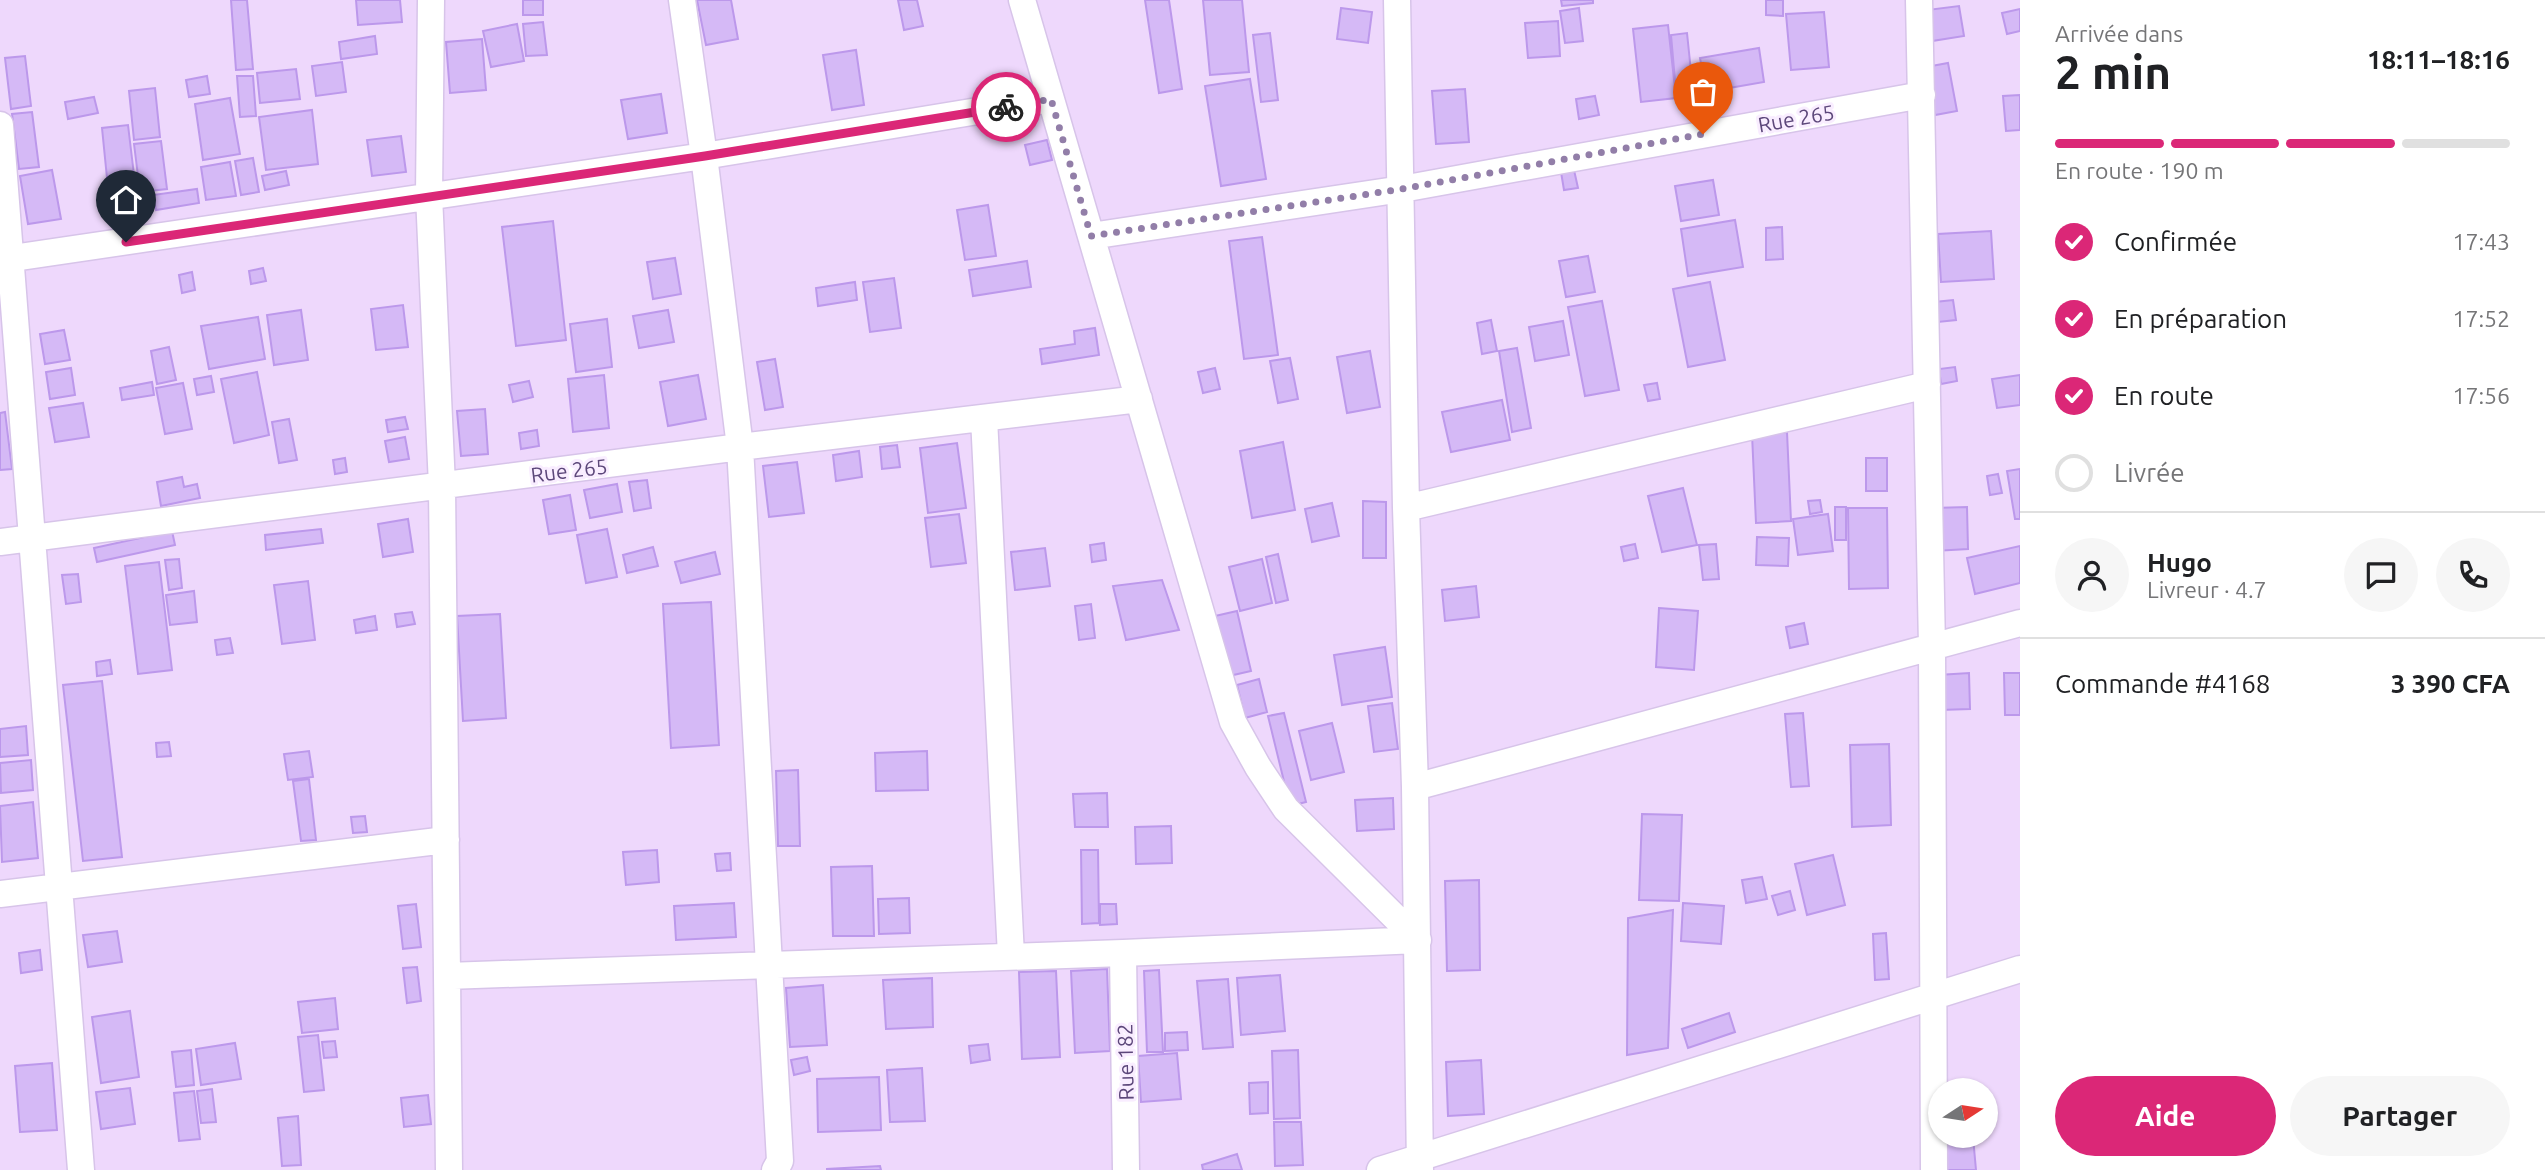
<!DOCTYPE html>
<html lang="fr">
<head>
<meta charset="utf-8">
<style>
  body { margin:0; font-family:Ubuntu,sans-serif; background:#f6f6f6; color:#202124; height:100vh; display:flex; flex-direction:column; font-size:26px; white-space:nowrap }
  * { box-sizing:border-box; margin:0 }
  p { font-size:23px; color:#757577 }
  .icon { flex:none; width:38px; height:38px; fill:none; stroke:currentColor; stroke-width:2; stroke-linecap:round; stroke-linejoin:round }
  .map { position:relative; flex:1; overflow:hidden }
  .side { display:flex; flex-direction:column; background:#fff; width:525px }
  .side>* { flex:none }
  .needle { width:46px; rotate:78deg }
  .tools { position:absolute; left:1928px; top:1078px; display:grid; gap:14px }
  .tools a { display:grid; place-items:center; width:70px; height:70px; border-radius:50%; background:#fff; box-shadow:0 2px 5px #0004; font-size:35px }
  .pin { position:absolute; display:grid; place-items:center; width:60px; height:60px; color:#fff; margin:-72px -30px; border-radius:50% 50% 50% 0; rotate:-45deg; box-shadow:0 0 7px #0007 }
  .pin .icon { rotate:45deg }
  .courier { position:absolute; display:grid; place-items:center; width:70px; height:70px; margin:-35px; border:5px solid #db2777; border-radius:50%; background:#fff; color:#222; box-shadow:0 2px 9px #0007 }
  .overview em { font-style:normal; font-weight:700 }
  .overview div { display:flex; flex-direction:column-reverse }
  .overview { display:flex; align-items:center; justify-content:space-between; height:119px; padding:0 35px }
  h1 { font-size:46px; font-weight:700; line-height:52px }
  .bar { display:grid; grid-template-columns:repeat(4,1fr); gap:10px 7px; align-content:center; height:84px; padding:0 35px }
  .bar i { height:9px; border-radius:5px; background:#e0e0e0 }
  .bar .active { background:#db2777 }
  .bar p { grid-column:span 4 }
  .line { display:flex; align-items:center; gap:18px; padding:0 35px; border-top:2px solid #e0e0e0 }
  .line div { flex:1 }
  .round { display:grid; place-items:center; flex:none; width:74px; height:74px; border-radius:37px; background:#f6f6f6 }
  ol { padding:0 35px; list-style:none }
  li { display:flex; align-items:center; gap:21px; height:77px }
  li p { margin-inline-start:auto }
  li .icon { padding:7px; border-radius:50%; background:#db2777; color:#fff; stroke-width:4 }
  li:last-child { color:#757577 }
  li i { width:38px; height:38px; border:4px solid #e0e0e0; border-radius:50% }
  .button { display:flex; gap:14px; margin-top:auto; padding:14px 35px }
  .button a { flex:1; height:80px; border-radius:42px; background:#db2777; color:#fff; font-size:28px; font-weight:700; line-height:80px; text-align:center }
  .button a+a { background:#f6f6f6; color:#202124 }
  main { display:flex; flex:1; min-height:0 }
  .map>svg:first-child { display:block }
  .residential { fill:#eed8fc; fill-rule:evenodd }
  .building { fill:#d5b9f6; stroke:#bc98eb; stroke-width:2 }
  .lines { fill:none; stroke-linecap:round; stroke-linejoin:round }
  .street-casing { stroke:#d7c4e9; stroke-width:29 }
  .street { stroke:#fff; stroke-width:26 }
  .done { stroke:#927ea8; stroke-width:7; stroke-dasharray:0 12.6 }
  .route { stroke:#db2777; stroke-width:9 }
  .labels { text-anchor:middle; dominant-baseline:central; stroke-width:6; stroke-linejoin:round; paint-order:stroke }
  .street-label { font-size:21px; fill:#5c477a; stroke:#f9edff }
</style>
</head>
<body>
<main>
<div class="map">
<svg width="2020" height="1170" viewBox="0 0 2020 1170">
  <rect width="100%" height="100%" fill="#f6e5fe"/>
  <path class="residential" d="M 0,0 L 2020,0 L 2020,1170 L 0,1170 ZM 1941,1090 L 1986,1090 L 1986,1136 L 1941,1136 Z"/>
  <path class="building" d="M 231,0 L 247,0 L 253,69 L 236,70 Z
    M 356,0 L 400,0 L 402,22 L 358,25 Z
    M 523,0 L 543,0 L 543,15 L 523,15 Z
    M 697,0 L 731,0 L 738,39 L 706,45 Z
    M 898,0 L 917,0 L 923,26 L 904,30 Z
    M 1145,0 L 1169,0 L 1182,89 L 1159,93 Z
    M 1203,0 L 1242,0 L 1249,72 L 1210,75 Z
    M 1561,0 L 1593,0 L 1593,3 L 1562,6 Z
    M 1766,0 L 1783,0 L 1783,16 L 1766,15 Z
    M 1959,6 L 1964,36 L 1932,41 L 1927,10 Z
    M 1341,8 L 1372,12 L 1368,43 L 1337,39 Z
    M 1579,8 L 1583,41 L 1565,43 L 1560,11 Z
    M 2020,9 L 2020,31 L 2007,34 L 2002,13 Z
    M 1824,12 L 1829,67 L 1791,70 L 1786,14 Z
    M 1558,21 L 1560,56 L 1528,58 L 1525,23 Z
    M 543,22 L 547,55 L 526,56 L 523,24 Z
    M 517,24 L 524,61 L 491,67 L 483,31 Z
    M 1668,25 L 1676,98 L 1641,102 L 1633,29 Z
    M 1270,33 L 1278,100 L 1261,102 L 1253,35 Z
    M 1687,33 L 1693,91 L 1676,92 L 1671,35 Z
    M 375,36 L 377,54 L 341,59 L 339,42 Z
    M 482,39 L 486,90 L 450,93 L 446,42 Z
    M 1759,48 L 1764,82 L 1706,92 L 1700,58 Z
    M 856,50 L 864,105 L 832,110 L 823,55 Z
    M 25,56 L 31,106 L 11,109 L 5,58 Z
    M 342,62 L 346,92 L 316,96 L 312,66 Z
    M 1948,63 L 1957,111 L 1935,115 L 1926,67 Z
    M 296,69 L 300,99 L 260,103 L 257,73 Z
    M 207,76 L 210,94 L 189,97 L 186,80 Z
    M 237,76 L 253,76 L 256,116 L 240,117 Z
    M 1250,79 L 1266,179 L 1221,186 L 1205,86 Z
    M 155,88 L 160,137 L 134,140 L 129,91 Z
    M 1465,89 L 1469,142 L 1436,144 L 1432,91 Z
    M 661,94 L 667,133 L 628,139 L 621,100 Z
    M 2020,95 L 2020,130 L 2006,131 L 2003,96 Z
    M 1595,96 L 1599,115 L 1579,119 L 1576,99 Z
    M 94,97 L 98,113 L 68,119 L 65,102 Z
    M 230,98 L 240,154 L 203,160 L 195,104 Z
    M 312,110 L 318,164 L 266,170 L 259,117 Z
    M 32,112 L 39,167 L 19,169 L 12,114 Z
    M 128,125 L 134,175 L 107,178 L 102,128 Z
    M 401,136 L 406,172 L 372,176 L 367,140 Z
    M 1047,140 L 1052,160 L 1030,165 L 1025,145 Z
    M 161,141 L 167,189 L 140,192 L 134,144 Z
    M 253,158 L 259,192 L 241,195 L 235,161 Z
    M 230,162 L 236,196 L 206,200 L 201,167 Z
    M 52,170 L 61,219 L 28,224 L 20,176 Z
    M 1574,170 L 1578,188 L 1564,190 L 1561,172 Z
    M 286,171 L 289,185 L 265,190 L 262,176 Z
    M 1713,180 L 1719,215 L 1681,221 L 1675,186 Z
    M 197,189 L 199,203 L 156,210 L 153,195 Z
    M 988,205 L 996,256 L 965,260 L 957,210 Z
    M 1735,220 L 1743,267 L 1688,276 L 1681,229 Z
    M 553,221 L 566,340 L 516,346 L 502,227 Z
    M 1782,227 L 1783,259 L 1766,260 L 1766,228 Z
    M 1991,231 L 1994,279 L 1941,282 L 1938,234 Z
    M 1262,237 L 1278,355 L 1244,359 L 1229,241 Z
    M 1588,256 L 1595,292 L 1566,297 L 1559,261 Z
    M 675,258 L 681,294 L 653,299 L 647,262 Z
    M 1027,261 L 1031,287 L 973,296 L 969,270 Z
    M 263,268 L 266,281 L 251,284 L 249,271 Z
    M 192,272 L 195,290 L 182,293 L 179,275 Z
    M 894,278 L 901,328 L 870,332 L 863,282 Z
    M 855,282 L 857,300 L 818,306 L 816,288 Z
    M 1710,282 L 1725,360 L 1688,367 L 1673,289 Z
    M 1953,300 L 1956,320 L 1938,322 L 1935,302 Z
    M 1602,301 L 1619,390 L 1585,396 L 1568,307 Z
    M 403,305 L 408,347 L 376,350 L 371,309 Z
    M 301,310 L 308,360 L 274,365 L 267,315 Z
    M 668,310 L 674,342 L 639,348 L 633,316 Z
    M 258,317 L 265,359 L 209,369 L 201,326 Z
    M 607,319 L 612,367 L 576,372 L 570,324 Z
    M 1491,320 L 1497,351 L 1482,354 L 1477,323 Z
    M 1563,321 L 1569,355 L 1535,361 L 1529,327 Z
    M 1095,328 L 1099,355 L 1042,364 L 1040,349 L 1075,344 L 1074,331 Z
    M 64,330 L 70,360 L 45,364 L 40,334 Z
    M 169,347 L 176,380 L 157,384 L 151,351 Z
    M 1517,348 L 1531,428 L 1512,432 L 1499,351 Z
    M 1370,351 L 1380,407 L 1347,413 L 1337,357 Z
    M 1290,358 L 1298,399 L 1278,403 L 1270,361 Z
    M 775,359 L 783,407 L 765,410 L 757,362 Z
    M 1955,367 L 1957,381 L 1941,384 L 1939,369 Z
    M 71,368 L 75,395 L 50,399 L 46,372 Z
    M 1215,368 L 1220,389 L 1203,393 L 1198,372 Z
    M 257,372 L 269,435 L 234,443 L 221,379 Z
    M 604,375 L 609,428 L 573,432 L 568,379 Z
    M 698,375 L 706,419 L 668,426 L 660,382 Z
    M 2020,375 L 2020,405 L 1997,408 L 1992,379 Z
    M 211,376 L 214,392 L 197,395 L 194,379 Z
    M 529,381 L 533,397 L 513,402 L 509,385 Z
    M 152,382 L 154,395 L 122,400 L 120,388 Z
    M 183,383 L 192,429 L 165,434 L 156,388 Z
    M 1657,383 L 1660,399 L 1648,401 L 1644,385 Z
    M 1502,400 L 1510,440 L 1451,452 L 1442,412 Z
    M 83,403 L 89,437 L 55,442 L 49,408 Z
    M 485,409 L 488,454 L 461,456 L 457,411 Z
    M 5,412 L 12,469 L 0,470 L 0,413 Z
    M 405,417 L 408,429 L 388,432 L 386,420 Z
    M 289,419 L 297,460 L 279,463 L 272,422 Z
    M 537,430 L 539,446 L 521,449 L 519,433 Z
    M 1787,432 L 1791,521 L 1756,523 L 1752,434 Z
    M 405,437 L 409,459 L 389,462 L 385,441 Z
    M 1283,442 L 1295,510 L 1252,518 L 1240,451 Z
    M 957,443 L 966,508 L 928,513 L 920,448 Z
    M 897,445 L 900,467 L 882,469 L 880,447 Z
    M 859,451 L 862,477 L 836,481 L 833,455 Z
    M 345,458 L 347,472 L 335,474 L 333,460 Z
    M 1866,458 L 1887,458 L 1887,491 L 1866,491 Z
    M 797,462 L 804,513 L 769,517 L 763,466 Z
    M 2020,469 L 2020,519 L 2015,519 L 2007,471 Z
    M 1998,474 L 2002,493 L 1990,495 L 1987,476 Z
    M 182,477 L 184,487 L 197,484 L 200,498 L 161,506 L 157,482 Z
    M 647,480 L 651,508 L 634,511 L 629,482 Z
    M 617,484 L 622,512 L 590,518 L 584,490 Z
    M 1683,488 L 1697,545 L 1662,552 L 1648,496 Z
    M 570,495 L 576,530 L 549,534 L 543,500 Z
    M 1820,500 L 1822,512 L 1810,514 L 1808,501 Z
    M 1363,501 L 1386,502 L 1386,558 L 1363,558 Z
    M 1332,503 L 1339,536 L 1312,542 L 1305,509 Z
    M 1835,507 L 1846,507 L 1846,540 L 1835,540 Z
    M 1967,507 L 1968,549 L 1934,551 L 1933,508 Z
    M 1848,508 L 1887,508 L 1888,588 L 1849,589 Z
    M 959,514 L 966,563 L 931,567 L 925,518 Z
    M 1828,514 L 1833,551 L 1798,555 L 1793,519 Z
    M 408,519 L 413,552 L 383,557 L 378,524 Z
    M 321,529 L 323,543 L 266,550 L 265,535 Z
    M 607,529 L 617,577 L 586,583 L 577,535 Z
    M 172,531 L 175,545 L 97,562 L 94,548 Z
    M 1757,537 L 1789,538 L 1788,566 L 1756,565 Z
    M 1104,543 L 1106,560 L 1092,562 L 1090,545 Z
    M 1635,544 L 1638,558 L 1624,561 L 1621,547 Z
    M 1716,544 L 1719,579 L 1703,580 L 1699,545 Z
    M 2020,546 L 2020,583 L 1975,594 L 1967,558 Z
    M 653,547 L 658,566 L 627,573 L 623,555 Z
    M 1045,548 L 1050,586 L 1015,590 L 1011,552 Z
    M 715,552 L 720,574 L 681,583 L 675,562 Z
    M 1278,554 L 1288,600 L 1276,603 L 1266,557 Z
    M 179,559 L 182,588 L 169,590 L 165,560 Z
    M 1262,559 L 1272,603 L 1240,611 L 1229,567 Z
    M 159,562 L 172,670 L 138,674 L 125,566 Z
    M 78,574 L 81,602 L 66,604 L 62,575 Z
    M 1162,580 L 1179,630 L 1126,640 L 1113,586 Z
    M 308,581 L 315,640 L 282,644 L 274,585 Z
    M 1476,586 L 1479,617 L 1445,621 L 1442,590 Z
    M 194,591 L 197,622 L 170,625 L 166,595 Z
    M 711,602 L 719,745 L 671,748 L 663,604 Z
    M 1091,604 L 1095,638 L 1079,640 L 1075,606 Z
    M 1659,608 L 1698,611 L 1694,670 L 1656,667 Z
    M 1237,611 L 1251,671 L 1229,676 L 1215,616 Z
    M 412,612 L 415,624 L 397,627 L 395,614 Z
    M 500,614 L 506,718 L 463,721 L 457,616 Z
    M 375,616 L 377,630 L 356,633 L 354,620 Z
    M 1804,623 L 1808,644 L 1790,648 L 1786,627 Z
    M 230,638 L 233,653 L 217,655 L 215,640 Z
    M 1385,647 L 1392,697 L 1342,705 L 1334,655 Z
    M 110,660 L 112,674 L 97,676 L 96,662 Z
    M 1969,673 L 1970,709 L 1940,710 L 1938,675 Z
    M 2004,673 L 2020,673 L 2020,715 L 2005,715 Z
    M 1259,679 L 1267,712 L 1245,718 L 1237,685 Z
    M 102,681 L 122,857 L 83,861 L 63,685 Z
    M 1392,703 L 1398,749 L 1374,752 L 1368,706 Z
    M 1284,713 L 1306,802 L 1290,806 L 1268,716 Z
    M 1803,713 L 1809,786 L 1791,787 L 1785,714 Z
    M 1332,723 L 1344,772 L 1311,780 L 1299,731 Z
    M 26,726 L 28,755 L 0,757 L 0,729 Z
    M 169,742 L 171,756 L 157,757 L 156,743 Z
    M 1889,744 L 1891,825 L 1852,827 L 1850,745 Z
    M 309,751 L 313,777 L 288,780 L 284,754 Z
    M 927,751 L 928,790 L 876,791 L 875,753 Z
    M 31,760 L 33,790 L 1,793 L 0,763 Z
    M 798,770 L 800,846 L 778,846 L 776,771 Z
    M 309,779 L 316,840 L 301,841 L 293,781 Z
    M 1107,793 L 1108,827 L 1075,827 L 1073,794 Z
    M 1393,798 L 1394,829 L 1357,831 L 1355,800 Z
    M 33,802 L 38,858 L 2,862 L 0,806 Z
    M 1642,814 L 1682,815 L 1679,901 L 1639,900 Z
    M 365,816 L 367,832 L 353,833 L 351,817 Z
    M 1171,826 L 1172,863 L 1136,864 L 1135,827 Z
    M 657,850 L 659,882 L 626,885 L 623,852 Z
    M 1081,850 L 1098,850 L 1099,923 L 1082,924 Z
    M 730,853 L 731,870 L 717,871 L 715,854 Z
    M 1833,855 L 1845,905 L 1807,915 L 1795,864 Z
    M 872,866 L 874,936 L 833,936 L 831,867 Z
    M 1762,877 L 1767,899 L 1746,903 L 1742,880 Z
    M 1479,880 L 1480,970 L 1447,971 L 1445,881 Z
    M 1790,891 L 1795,910 L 1778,915 L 1772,896 Z
    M 909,898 L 910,933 L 879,934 L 878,899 Z
    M 734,903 L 736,937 L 676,940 L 674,906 Z
    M 1683,903 L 1724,906 L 1721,944 L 1681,941 Z
    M 416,904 L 421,947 L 403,949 L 398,906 Z
    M 1100,904 L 1116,904 L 1117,924 L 1100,925 Z
    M 1673,910 L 1668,1048 L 1627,1055 L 1628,918 Z
    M 117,931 L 122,962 L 88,967 L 83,935 Z
    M 1886,933 L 1889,979 L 1875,980 L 1873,934 Z
    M 40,950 L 42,970 L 21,973 L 19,953 Z
    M 417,967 L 421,1001 L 407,1003 L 403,968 Z
    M 1107,969 L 1110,1051 L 1075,1053 L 1071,971 Z
    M 1159,970 L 1163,1052 L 1147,1052 L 1144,971 Z
    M 1056,971 L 1060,1057 L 1022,1059 L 1019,972 Z
    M 1280,975 L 1285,1031 L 1241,1035 L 1237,978 Z
    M 932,978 L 933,1027 L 886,1029 L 883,980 Z
    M 1228,979 L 1233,1047 L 1203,1049 L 1197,981 Z
    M 823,985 L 827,1045 L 790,1047 L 786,988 Z
    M 335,998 L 338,1029 L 302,1033 L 298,1002 Z
    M 130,1011 L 139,1077 L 101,1083 L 92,1017 Z
    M 1729,1013 L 1735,1032 L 1688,1048 L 1682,1029 Z
    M 1187,1032 L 1188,1050 L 1165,1051 L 1165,1033 Z
    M 318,1035 L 324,1090 L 304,1092 L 298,1037 Z
    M 335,1041 L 337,1057 L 324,1058 L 322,1042 Z
    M 235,1043 L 241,1079 L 201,1085 L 196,1049 Z
    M 988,1044 L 990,1060 L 971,1063 L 969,1046 Z
    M 191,1050 L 194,1085 L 176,1087 L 172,1052 Z
    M 1298,1050 L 1300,1118 L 1274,1119 L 1272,1051 Z
    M 1177,1053 L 1181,1099 L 1141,1102 L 1138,1056 Z
    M 807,1057 L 810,1071 L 794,1075 L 791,1060 Z
    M 1481,1060 L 1484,1114 L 1448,1116 L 1446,1062 Z
    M 52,1063 L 57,1130 L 20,1132 L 15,1066 Z
    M 922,1068 L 925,1121 L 890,1122 L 887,1070 Z
    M 879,1077 L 881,1130 L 818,1132 L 817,1079 Z
    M 1268,1082 L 1268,1113 L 1250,1114 L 1249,1083 Z
    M 130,1088 L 135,1124 L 101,1129 L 96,1092 Z
    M 212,1089 L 216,1122 L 201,1123 L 197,1091 Z
    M 194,1091 L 200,1139 L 179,1141 L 174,1093 Z
    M 428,1095 L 431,1124 L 404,1127 L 401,1098 Z
    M 298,1116 L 301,1165 L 282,1166 L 278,1118 Z
    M 1274,1122 L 1301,1122 L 1303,1165 L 1275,1166 Z
    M 1973,1137 L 1976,1170 L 1941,1170 L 1939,1139 Z
    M 1237,1154 L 1242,1170 L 1203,1170 L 1202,1165 Z
    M 880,1166 L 881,1170 L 827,1170 L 827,1169 Z"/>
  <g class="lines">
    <defs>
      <path id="street" d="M 431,0 L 429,195 L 442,486 L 449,1170
        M 682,0 L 704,156 L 740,447 L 780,1161 L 775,1170
        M 1022,0 L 1233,722 L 1258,767 L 1286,809 L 1418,940
        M 1397,0 L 1406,508 L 1415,787 L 1420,1170
        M 1919,0 L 1932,647 L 1934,1170
        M 0,125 L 81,1170
        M 1091,236 L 1402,189 L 1922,95
        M 0,260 L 704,156 L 1051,99
        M 984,418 L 1011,956
        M 1406,508 L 1927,385
        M 0,542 L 740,447 L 1139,399
        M 1415,787 L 2020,623
        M 0,894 L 446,840
        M 1123,953 L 1126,1170
        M 447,976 L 1123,953 L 1418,940
        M 1380,1170 L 2020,969"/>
    </defs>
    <use href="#street" class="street-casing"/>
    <use href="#street" class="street"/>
  </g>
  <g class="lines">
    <path class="done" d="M 1006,107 L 1051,99 L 1091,236 L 1402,189 L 1703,134"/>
    <path class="route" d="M 126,242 L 705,156 L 1006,107"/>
  </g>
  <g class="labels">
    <g class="street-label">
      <text transform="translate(1796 118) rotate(-10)">Rue 265</text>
      <text transform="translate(569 470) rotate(-7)">Rue 265</text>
      <text transform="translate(1125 1062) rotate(-91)">Rue 182</text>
    </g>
  </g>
</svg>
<div class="tools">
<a><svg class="needle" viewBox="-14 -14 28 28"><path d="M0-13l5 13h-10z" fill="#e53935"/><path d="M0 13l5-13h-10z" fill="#757577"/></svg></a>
</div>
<div class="pin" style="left:1703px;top:134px;background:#ea580c"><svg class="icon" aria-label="bag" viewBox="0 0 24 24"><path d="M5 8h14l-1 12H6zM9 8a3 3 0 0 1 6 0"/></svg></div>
<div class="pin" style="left:126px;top:242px;background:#1f2937"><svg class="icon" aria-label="home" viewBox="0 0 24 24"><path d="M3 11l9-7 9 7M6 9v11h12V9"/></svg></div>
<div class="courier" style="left:1006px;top:107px"><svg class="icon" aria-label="bike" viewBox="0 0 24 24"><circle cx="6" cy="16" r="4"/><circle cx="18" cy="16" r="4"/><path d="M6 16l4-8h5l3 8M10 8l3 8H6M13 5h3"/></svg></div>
</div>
<section class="side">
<div class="overview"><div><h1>2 min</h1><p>Arrivée dans</p></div><em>18:11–18:16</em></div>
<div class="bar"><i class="active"></i><i class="active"></i><i class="active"></i><i></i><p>En route · 190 m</p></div>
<ol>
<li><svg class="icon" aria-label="check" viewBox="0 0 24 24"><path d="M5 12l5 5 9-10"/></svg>Confirmée<p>17:43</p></li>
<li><svg class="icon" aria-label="check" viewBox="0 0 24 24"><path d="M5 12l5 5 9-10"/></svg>En préparation<p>17:52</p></li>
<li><svg class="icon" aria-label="check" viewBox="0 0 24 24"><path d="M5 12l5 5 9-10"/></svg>En route<p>17:56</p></li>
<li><i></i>Livrée</li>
</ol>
<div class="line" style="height:126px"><a class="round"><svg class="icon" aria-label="person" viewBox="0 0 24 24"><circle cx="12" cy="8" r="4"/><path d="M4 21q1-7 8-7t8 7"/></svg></a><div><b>Hugo</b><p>Livreur · 4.7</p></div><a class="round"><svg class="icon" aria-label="chat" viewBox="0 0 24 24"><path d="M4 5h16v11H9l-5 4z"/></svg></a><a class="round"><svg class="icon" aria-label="phone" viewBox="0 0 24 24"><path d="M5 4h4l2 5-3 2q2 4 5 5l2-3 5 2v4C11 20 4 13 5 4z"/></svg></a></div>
<div class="line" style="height:91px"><div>Commande #4168</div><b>3 390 CFA</b></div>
<div class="button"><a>Aide</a><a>Partager</a></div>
</section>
</main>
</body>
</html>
